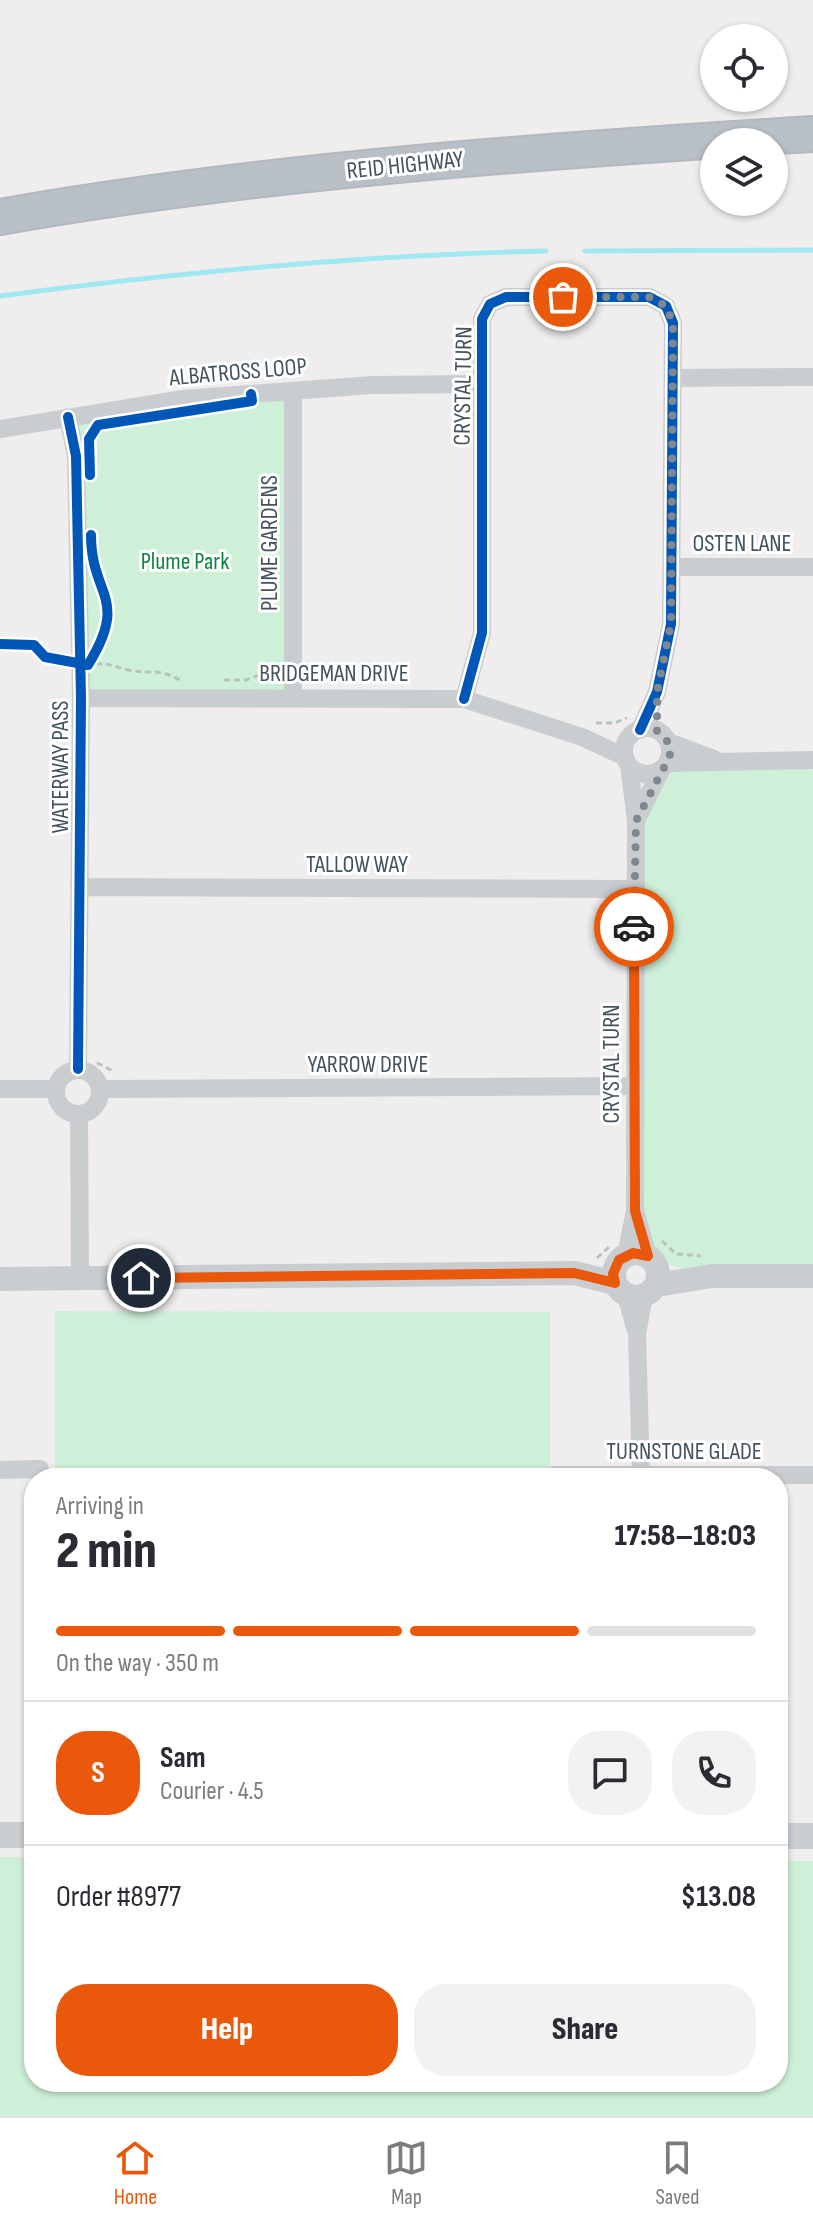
<!DOCTYPE html>
<html lang="en">
<head>
<meta charset="utf-8">
<style>
  body { margin:0; font-family:"Sofia Sans Condensed",sans-serif; background:#f2f2f3; color:#2b2b33; height:100vh; display:flex; flex-direction:column; font-size:30px; white-space:nowrap }
  * { box-sizing:border-box; margin:0 }
  p { font-size:26px; color:#7c7c81 }
  .icon { flex:none; width:44px; height:44px; fill:none; stroke:currentColor; stroke-width:2; stroke-linecap:round; stroke-linejoin:round }
  .map { position:relative; flex:1; overflow:hidden }
  .sheet { position:absolute; left:24px; top:1468px; width:764px; height:624px; display:flex; flex-direction:column; background:#fff; border-radius:32px; box-shadow:0 2px 6px #0004 }
  .sheet>* { flex:none }
  .buttons { position:absolute; left:700px; top:24px; display:grid; gap:16px }
  .buttons a { display:grid; place-items:center; width:88px; height:88px; border-radius:50%; background:#fff; box-shadow:0 2px 6px #0004; font-size:40px }
  .pin { position:absolute; display:grid; place-items:center; width:68px; height:68px; color:#fff; margin:-34px; border:4px solid #fff; border-radius:50%; box-shadow:0 2px 8px #0007 }
  .courier { position:absolute; display:grid; place-items:center; width:80px; height:80px; margin:-40px; border:6px solid #ea580c; border-radius:50%; background:#fff; color:#222; box-shadow:0 2px 10px #0007 }
  .summary em { font-style:normal; font-weight:800 }
  .summary div { display:flex; flex-direction:column-reverse }
  .summary { display:flex; align-items:center; justify-content:space-between; height:136px; padding:0 32px }
  h1 { font-size:52px; font-weight:800; line-height:60px }
  .bar { display:grid; grid-template-columns:repeat(4,1fr); gap:12px 8px; align-content:center; height:96px; padding:0 32px }
  .bar i { height:10px; border-radius:6px; background:#e1e1e2 }
  .bar .selected { background:#ea580c }
  .bar p { grid-column:span 4 }
  .line { display:flex; align-items:center; gap:20px; padding:0 32px; border-top:2px solid #e1e1e2 }
  .line div { flex:1 }
  .round { display:grid; place-items:center; flex:none; width:84px; height:84px; border-radius:32px; background:#f2f2f3 }
  .button { display:flex; gap:16px; margin-top:auto; padding:16px 32px }
  .button a { flex:1; height:92px; border-radius:32px; background:#ea580c; color:#fff; font-size:32px; font-weight:800; line-height:92px; text-align:center }
  .button a+a { background:#f2f2f3; color:#2b2b33 }
  .tabs { display:flex; justify-content:space-around; align-items:center; height:112px; border-top:2px solid #e1e1e2; background:#fff; font-size:22px; color:#7c7c81 }
  .tabs a { display:grid; justify-items:center; gap:4px }
  .tabs .selected { color:#ea580c }
  .map>svg:first-child { display:block }
  .green { fill:#cff0d8 }
  .lines { fill:none; stroke-linecap:round; stroke-linejoin:round }
  .stream { stroke:#a0e8f2; stroke-width:5 }
  .motorway-casing { stroke:#b2b8be; stroke-width:38 }
  .path { stroke:#b5c4be; stroke-width:3; stroke-dasharray:6 4; stroke-linecap:butt }
  .minor { stroke:#c9cdcf; stroke-width:18 }
  .tertiary { stroke:#c9cdcf; stroke-width:24 }
  .secondary { stroke:#caced1; stroke-width:26 }
  .motorway { stroke:#b9c0c5; stroke-width:34 }
  .cycleway-casing { stroke:#fff; stroke-width:15 }
  .cycleway { stroke:#0057b8; stroke-width:10 }
  .done { stroke:#7f888f; stroke-width:8; stroke-dasharray:0 14.4 }
  .route { stroke:#ea580c; stroke-width:10 }
  .labels { text-anchor:middle; dominant-baseline:central; stroke-width:6; stroke-linejoin:round; paint-order:stroke }
  .street-label { font-size:24px; fill:#43525c; stroke:#fff }
  .park-label { font-size:24px; fill:#0e833d; stroke:#fff }
</style>
</head>
<body>
<div class="map">
<svg width="813" height="2116" viewBox="0 0 813 2116">
  <rect width="100%" height="100%" fill="#efeded"/>
  <path class="green" d="M 293,391 L 293,696 L 81,698 L 68,417 Z
    M 813,760 L 813,1276 L 712,1276 L 654,1261 L 635,1211 L 636,821 L 661,770 Z
    M 55,1311 L 550,1312 L 550,1478 L 55,1478 Z
    M 0,1857 L 34,1857 L 34,2082 L 778,2082 L 778,1861 L 813,1861 L 813,2116 L 0,2116 Z"/>
  <g class="lines">
    <path class="stream" d="M 585,251 L 813,250
      M 0,296 C 182,272 363,255 546,251"/>
    <defs>
      <path id="motorway" d="M 0,217 C 268,170 541,151 813,134"/>
    </defs>
    <use href="#motorway" class="motorway-casing"/>
    <path class="path" d="M 96,664 C 110,663 115,667 128,670 C 151,675 155,667 180,680
      M 224,680 L 246,680 L 267,672 L 278,677
      M 596,723 L 614,723 L 627,718
      M 97,1063 L 111,1070 L 111,1074
      M 662,1241 L 676,1254 L 701,1256
      M 597,1258 L 609,1247"/>
    <path class="minor" d="M 673,378 L 813,377
      M 293,391 L 293,696
      M 68,417 L 76,456 L 81,698 L 78,1069
      M 0,429 L 183,399 L 372,385 L 481,384
      M 672,567 L 813,567
      M 81,698 L 464,699 L 582,737 L 625,757
      M 464,699 L 482,633 L 482,319 L 490,304 L 506,297 L 649,297 L 666,306 L 673,323 L 671,624 L 657,692 L 640,730
      M624 751a23 23 0 1 1 46 0a23 23 0 1 1-46 0Z
      M 668,742 L 714,759
      M 667,763 L 813,760
      M 636,821 L 661,770
      M 79,887 L 634,889
      M56 1092a22 22 0 1 1 44 0a22 22 0 1 1-44 0Z
      M 0,1089 L 55,1089
      M 100,1089 L 635,1086
      M 79,1114 L 80,1279
      M 636,1214 L 648,1256
      M 626,1255 L 635,1211 L 636,821 L 629,765
      M 626,1295 L 635,1328
      M 0,1470 L 40,1469
      M 555,1475 L 813,1475
      M 641,1475 L 637,1334 L 644,1296"/>
    <path class="tertiary" d="M614 1275a22 22 0 1 1 44 0a22 22 0 1 1-44 0Z
      M 0,1279 L 574,1273 L 615,1283
      M 657,1285 L 712,1276 L 813,1276"/>
    <path class="secondary" d="M 0,1835 L 34,1835
      M 778,1836 L 813,1836"/>
    <use href="#motorway" class="motorway"/>
    <defs>
      <path id="cycleway" d="M 68,417 L 76,456 L 81,698 L 78,1069
        M 90,475 L 89,439 L 98,425 L 252,401 L 251,394
        M 0,644 L 34,645 L 45,657 L 88,665 C 130,597 91,597 91,535
        M 464,699 L 482,633 L 482,319 L 490,304 L 506,297 L 649,297 L 666,306 L 673,323 L 671,624 L 657,692 L 640,730"/>
    </defs>
    <use href="#cycleway" class="cycleway-casing"/>
    <use href="#cycleway" class="cycleway"/>
  </g>
  <g class="lines">
    <path class="done" d="M 563,297 L 649,297 L 666,306 L 673,323 L 671,624 L 657,692 L 657,731 L 668,742 L 670,756 L 636,821 L 634,927"/>
    <path class="route" d="M 141,1278 L 574,1273 L 615,1283 L 613,1274 L 619,1260 L 633,1253 L 648,1256 L 635,1211 L 634,927"/>
  </g>
  <g class="labels">
    <g class="street-label">
      <text transform="translate(405 165) rotate(-6)">REID HIGHWAY</text>
      <text transform="translate(238 372) rotate(-5)">ALBATROSS LOOP</text>
      <text transform="translate(463 386) rotate(-89)">CRYSTAL TURN</text>
      <text transform="translate(269 543) rotate(-90)">PLUME GARDENS</text>
      <text x="742" y="543">OSTEN LANE</text>
      <text x="334" y="673">BRIDGEMAN DRIVE</text>
      <text transform="translate(60 767) rotate(-90)">WATERWAY PASS</text>
      <text x="357" y="864">TALLOW WAY</text>
      <text x="368" y="1064">YARROW DRIVE</text>
      <text transform="translate(611 1064) rotate(-90)">CRYSTAL TURN</text>
      <text x="684" y="1451">TURNSTONE GLADE</text>
    </g>
    <g class="park-label">
      <text x="185" y="561">Plume Park</text>
    </g>
  </g>
</svg>
<div class="buttons">
<a><svg class="icon" aria-label="locate" viewBox="0 0 24 24"><circle cx="12" cy="12" r="6"/><path d="M12 2v4M12 18v4M2 12h4M18 12h4"/></svg></a>
<a><svg class="icon" aria-label="layers" viewBox="0 0 24 24"><path d="M12 4l9 5-9 5-9-5zM3 14l9 5 9-5"/></svg></a>
</div>
<div class="pin" style="left:563px;top:297px;background:#ea580c"><svg class="icon" aria-label="bag" viewBox="0 0 24 24"><path d="M5 8h14l-1 12H6zM9 8a3 3 0 0 1 6 0"/></svg></div>
<div class="pin" style="left:141px;top:1278px;background:#1f2937"><svg class="icon" aria-label="home" viewBox="0 0 24 24"><path d="M3 11l9-7 9 7M6 9v11h12V9"/></svg></div>
<div class="courier" style="left:634px;top:927px"><svg class="icon" aria-label="car" viewBox="0 0 24 24"><path d="M5 17H2v-5l4-1 3-4h7l3 4 3 1v5h-3M9 17h6M6 11h13"/><circle cx="7" cy="17" r="2"/><circle cx="17" cy="17" r="2"/></svg></div>
<section class="sheet">
<div class="summary"><div><h1>2 min</h1><p>Arriving in</p></div><em>17:58–18:03</em></div>
<div class="bar"><i class="selected"></i><i class="selected"></i><i class="selected"></i><i></i><p>On the way · 350 m</p></div>
<div class="line" style="height:144px"><b class="round" style="background:#ea580c;color:#fff">S</b><div><b>Sam</b><p>Courier · 4.5</p></div><a class="round"><svg class="icon" aria-label="chat" viewBox="0 0 24 24"><path d="M4 5h16v11H9l-5 4z"/></svg></a><a class="round"><svg class="icon" aria-label="phone" viewBox="0 0 24 24"><path d="M5 4h4l2 5-3 2q2 4 5 5l2-3 5 2v4C11 20 4 13 5 4z"/></svg></a></div>
<div class="line" style="height:104px"><div>Order #8977</div><b>$13.08</b></div>
<div class="button"><a>Help</a><a>Share</a></div>
</section>
</div>
<nav class="tabs">
<a class="selected"><svg class="icon" aria-label="home" viewBox="0 0 24 24"><path d="M3 11l9-7 9 7M6 9v11h12V9"/></svg>Home</a>
<a><svg class="icon" aria-label="map" viewBox="0 0 24 24"><path d="M3 6l6-2 6 2 6-2v14l-6 2-6-2-6 2zM9 4v14M15 6v14"/></svg>Map</a>
<a><svg class="icon" aria-label="saved" viewBox="0 0 24 24"><path d="M7 4h10v16l-5-4-5 4z"/></svg>Saved</a>
</nav>
</body>
</html>
